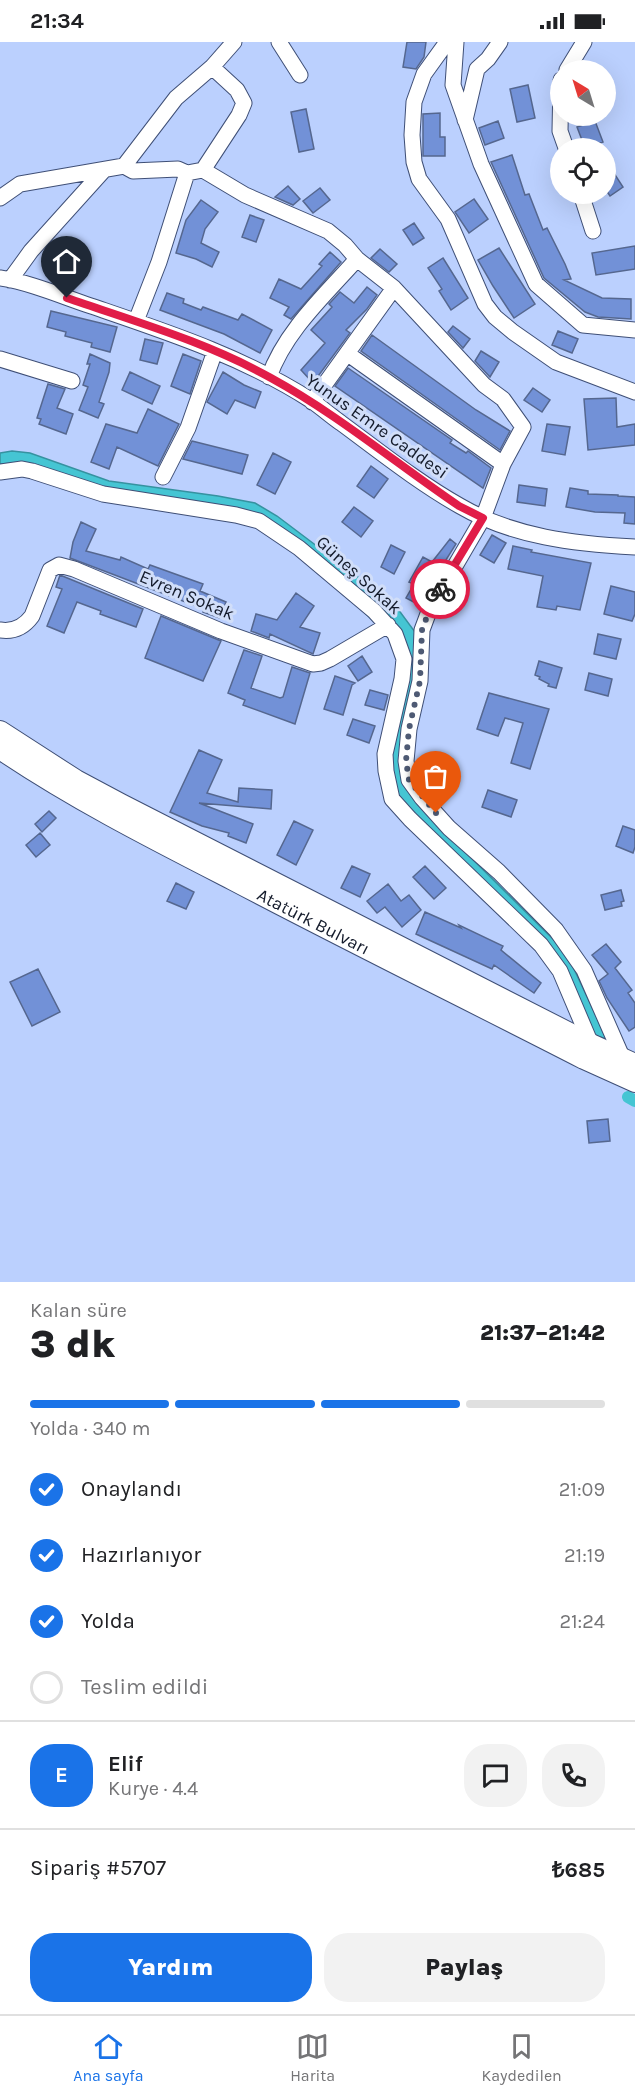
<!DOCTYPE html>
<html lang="tr">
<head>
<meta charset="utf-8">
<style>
  body { margin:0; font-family:Karla,sans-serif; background:#f2f2f2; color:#202124; height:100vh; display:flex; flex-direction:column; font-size:22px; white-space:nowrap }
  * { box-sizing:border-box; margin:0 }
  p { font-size:20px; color:#757577 }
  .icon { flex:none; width:33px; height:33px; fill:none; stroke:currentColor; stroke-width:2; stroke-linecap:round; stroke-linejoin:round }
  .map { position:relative; height:1240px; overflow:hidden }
  .details { display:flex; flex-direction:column; background:#fff; flex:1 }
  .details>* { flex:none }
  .needle { width:39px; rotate:322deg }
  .buttons { position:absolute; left:550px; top:18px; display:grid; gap:12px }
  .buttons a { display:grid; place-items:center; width:66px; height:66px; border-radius:50%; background:#fff; box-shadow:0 6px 24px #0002; font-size:30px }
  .pin { position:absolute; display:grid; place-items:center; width:51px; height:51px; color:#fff; margin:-62px -26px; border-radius:50% 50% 50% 0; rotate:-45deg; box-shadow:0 0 6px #0007 }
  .pin .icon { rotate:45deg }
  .courier { position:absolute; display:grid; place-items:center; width:60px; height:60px; margin:-30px; border:4px solid #e11d48; border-radius:50%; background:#fff; color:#222; box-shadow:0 2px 8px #0007 }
  .overview em { font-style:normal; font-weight:800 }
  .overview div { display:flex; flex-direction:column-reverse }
  .overview { display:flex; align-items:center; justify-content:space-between; height:102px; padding:0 30px }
  h1 { font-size:39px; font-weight:800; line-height:45px }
  .bar { display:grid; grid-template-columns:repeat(4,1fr); gap:9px 6px; align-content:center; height:72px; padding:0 30px }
  .bar i { height:8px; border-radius:4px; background:#e0e0e0 }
  .bar .active { background:#1a73e8 }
  .bar p { grid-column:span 4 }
  .line { display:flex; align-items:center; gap:15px; padding:0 30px; border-top:2px solid #e0e0e0 }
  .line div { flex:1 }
  .round { display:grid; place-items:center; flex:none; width:63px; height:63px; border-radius:24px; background:#f2f2f2 }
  ol { padding:0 30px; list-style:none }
  li { display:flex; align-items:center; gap:18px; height:66px }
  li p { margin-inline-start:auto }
  li .icon { padding:6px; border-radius:50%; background:#1a73e8; color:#fff; stroke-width:4 }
  li:last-child { color:#757577 }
  li i { width:33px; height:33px; border:3px solid #e0e0e0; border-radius:50% }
  .button { display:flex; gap:12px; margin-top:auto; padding:12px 30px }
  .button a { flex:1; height:69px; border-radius:24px; background:#1a73e8; color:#fff; font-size:24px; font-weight:800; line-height:69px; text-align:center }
  .button a+a { background:#f2f2f2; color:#202124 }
  .status { display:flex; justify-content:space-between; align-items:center; height:42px; padding:0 30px; background:#fff; direction:ltr }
  .status svg { height:16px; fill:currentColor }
  .menu { display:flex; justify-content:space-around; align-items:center; height:84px; border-top:2px solid #e0e0e0; background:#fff; font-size:16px; color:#757577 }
  .menu a { display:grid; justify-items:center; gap:3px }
  .menu .active { color:#1a73e8 }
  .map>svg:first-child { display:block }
  .water { fill:#45c5d3; stroke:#3692a0; stroke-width:1.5 }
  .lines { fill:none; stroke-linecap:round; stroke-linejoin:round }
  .canal { stroke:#45c5d3; stroke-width:12 }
  .building { fill:#7291d7; stroke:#55678f; stroke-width:1.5 }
  .minor-casing { stroke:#3f4f76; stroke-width:17 }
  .major-casing { stroke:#3f4f76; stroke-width:22 }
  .minor { stroke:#fff; stroke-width:15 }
  .major { stroke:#fff; stroke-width:20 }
  .done { stroke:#4e5a74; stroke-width:6; stroke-dasharray:0 10.8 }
  .route { stroke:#e11d48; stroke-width:8 }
  .labels { text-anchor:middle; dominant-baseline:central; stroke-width:6; stroke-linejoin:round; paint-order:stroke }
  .street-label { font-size:18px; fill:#131a2a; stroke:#d1def9 }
</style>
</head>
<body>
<div class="status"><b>21:34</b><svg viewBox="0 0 49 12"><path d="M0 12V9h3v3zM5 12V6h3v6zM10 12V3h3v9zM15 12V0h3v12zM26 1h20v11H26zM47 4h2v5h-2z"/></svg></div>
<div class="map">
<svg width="635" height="1240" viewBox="0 0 635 1240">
  <rect width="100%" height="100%" fill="#bbd0fe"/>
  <path class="water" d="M 12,409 L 30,411 L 109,439 L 218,454 L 255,461 L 277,474 L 395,563 L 415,590 L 419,613 L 399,721 L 403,739 L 431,776 L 555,899 L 573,925 L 607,997 L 593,993 L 563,928 L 401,761 L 389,728 L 406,610 L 266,477 L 102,448 L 14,421 L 0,422 L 0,411 Z"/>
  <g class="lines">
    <path class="canal" d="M 628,1055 L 635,1059"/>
  </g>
  <path class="building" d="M 407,0 L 426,0 L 424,15 L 416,27 L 403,25 Z
    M 528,43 L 535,76 L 517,80 L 510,47 Z
    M 306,67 L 314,107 L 299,110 L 291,70 Z
    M 440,71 L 440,95 L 445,95 L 445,114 L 423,114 L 423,72 Z
    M 498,79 L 504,96 L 485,103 L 479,86 Z
    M 595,79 L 603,100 L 585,106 L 577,85 Z
    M 512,113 L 525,153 L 529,152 L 543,188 L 547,186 L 565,222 L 571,237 L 564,238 L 602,256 L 631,257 L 631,277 L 598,275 L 585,270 L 544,236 L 491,120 Z
    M 606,119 L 623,145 L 610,154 L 606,148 Z
    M 288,144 L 300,157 L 293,163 L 275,155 Z
    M 320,146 L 330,158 L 313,171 L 303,159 Z
    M 474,157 L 488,177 L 469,191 L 455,170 Z
    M 201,158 L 218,170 L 205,187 L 201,201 L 219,210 L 212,225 L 196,217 L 176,211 L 186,178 Z
    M 250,173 L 264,178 L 256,200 L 242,195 Z
    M 414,181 L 424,196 L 413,203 L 403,188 Z
    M 635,204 L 635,227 L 596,233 L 592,211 Z
    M 499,206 L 535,262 L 514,276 L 493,244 L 478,218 Z
    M 380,207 L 397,222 L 389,230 L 371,216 Z
    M 330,210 L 341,220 L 291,277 L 284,273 L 289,265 L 270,256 L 279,237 L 301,247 L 322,224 L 319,222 Z
    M 443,216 L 468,256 L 451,268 L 439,249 L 442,247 L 428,226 Z
    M 367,245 L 377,253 L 367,267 L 346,288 L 350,291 L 313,341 L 301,328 L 325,301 L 311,288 L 332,265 L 329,262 L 340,250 L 354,261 Z
    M 167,251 L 184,257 L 183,261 L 201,268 L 203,265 L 238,278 L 242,272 L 272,288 L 260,311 L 224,292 L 160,268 Z
    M 51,269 L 117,285 L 110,310 L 91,305 L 92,301 L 65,294 L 66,290 L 47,285 Z
    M 453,284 L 470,297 L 463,306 L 448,290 Z
    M 558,289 L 578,297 L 572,311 L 552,303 Z
    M 372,293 L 476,368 L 510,389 L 500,408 L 361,309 Z
    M 145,297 L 163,301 L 157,322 L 140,318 Z
    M 481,309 L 499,320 L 490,335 L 475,319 Z
    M 90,312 L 110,321 L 109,330 L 99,360 L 104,362 L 98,376 L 79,368 L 88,345 L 83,343 L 90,322 L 87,322 Z
    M 183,312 L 201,319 L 190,352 L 171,344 Z
    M 348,326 L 452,398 L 450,401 L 466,411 L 468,409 L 491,426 L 483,446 L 335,344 Z
    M 130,330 L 160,344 L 152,362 L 122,348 Z
    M 223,330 L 244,343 L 261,350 L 255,366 L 235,358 L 227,372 L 207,360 Z
    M 48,342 L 65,347 L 57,366 L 73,372 L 66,392 L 39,382 L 41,377 L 37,376 Z
    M 533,346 L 550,358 L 542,370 L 524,358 Z
    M 616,356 L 617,385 L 635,382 L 635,403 L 588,408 L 584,357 Z
    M 148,367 L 179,382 L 158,424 L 117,405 L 109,427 L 91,420 L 106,382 L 137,391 Z
    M 547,382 L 570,385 L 565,413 L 542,409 Z
    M 192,399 L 248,413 L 242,432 L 183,417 Z
    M 273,411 L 291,420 L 275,452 L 257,443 Z
    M 371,424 L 388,437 L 374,456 L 357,444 Z
    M 519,443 L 547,447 L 545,464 L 517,460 Z
    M 570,446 L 588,449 L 588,452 L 618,453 L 618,454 L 635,455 L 635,482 L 624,481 L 625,471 L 595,470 L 566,465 Z
    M 354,465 L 373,479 L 361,495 L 342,480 Z
    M 81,480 L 96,487 L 86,509 L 120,518 L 121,515 L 148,527 L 150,523 L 203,542 L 200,549 L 226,560 L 220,576 L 203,570 L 204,567 L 70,516 L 73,500 Z
    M 492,493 L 506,501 L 494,521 L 480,513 Z
    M 450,497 L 456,502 L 427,548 L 421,564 L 406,556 L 414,542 L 409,540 L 423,515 L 432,520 Z
    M 391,503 L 405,510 L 394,532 L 381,525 Z
    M 513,504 L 532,508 L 531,510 L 591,521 L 580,568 L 557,564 L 556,568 L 537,565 L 543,534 L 508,527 Z
    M 60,533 L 143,567 L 136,585 L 100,572 L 101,569 L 77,560 L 64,591 L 47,584 L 62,547 L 56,545 Z
    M 611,544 L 635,550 L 635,572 L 632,579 L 604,572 Z
    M 296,551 L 314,564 L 300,585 L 320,591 L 313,612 L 270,592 L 269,596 L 251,589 L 256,572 L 277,578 Z
    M 161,574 L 221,599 L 203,639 L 145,616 Z
    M 598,592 L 621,597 L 616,617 L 594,612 Z
    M 244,608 L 262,614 L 251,646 L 280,656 L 283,655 L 292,625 L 310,631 L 295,682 L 243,663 L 245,658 L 228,651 Z
    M 362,614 L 372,630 L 358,639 L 348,624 Z
    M 539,619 L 562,626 L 556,646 L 548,644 L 549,642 L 539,637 L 540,635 L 535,633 Z
    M 589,631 L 612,637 L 608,654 L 585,648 Z
    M 335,634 L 355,641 L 352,643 L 343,673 L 324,667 Z
    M 370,648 L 388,653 L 384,668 L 365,663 Z
    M 489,651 L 549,667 L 530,727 L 511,721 L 523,681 L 505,676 L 498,694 L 477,687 Z
    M 353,677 L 375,684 L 369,701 L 347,693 Z
    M 199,708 L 222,718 L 207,751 L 238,760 L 239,746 L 272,748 L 271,767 L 199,761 L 253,782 L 246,801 L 228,794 L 229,791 L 202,784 L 170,770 Z
    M 488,748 L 517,758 L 511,775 L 482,765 Z
    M 49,769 L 56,776 L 42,790 L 35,782 Z
    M 294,779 L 313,788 L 296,823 L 277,813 Z
    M 623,784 L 635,788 L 635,805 L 633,811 L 616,804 Z
    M 40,791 L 50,803 L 36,815 L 26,803 Z
    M 352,824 L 370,832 L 360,855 L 341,846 Z
    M 425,824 L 446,846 L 434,857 L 413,835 Z
    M 176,841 L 194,850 L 186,867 L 167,859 Z
    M 388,842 L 401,859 L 409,853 L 421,868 L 402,885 L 385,865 L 377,871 L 367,859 Z
    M 621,848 L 624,859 L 621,860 L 622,864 L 605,868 L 601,853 Z
    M 425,870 L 461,886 L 459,883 L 503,904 L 501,908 L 541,941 L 534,951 L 494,923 L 492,927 L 416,892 Z
    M 606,902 L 621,920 L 615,926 L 632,948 L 628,951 L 635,961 L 635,985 L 629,989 L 607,956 L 599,939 L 608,932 L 592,913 Z
    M 38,927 L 60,970 L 32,984 L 10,940 Z
    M 608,1077 L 610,1099 L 589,1101 L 587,1079 Z"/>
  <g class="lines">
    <defs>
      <path id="minor" d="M 279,0 L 300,33
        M 447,0 L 424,32 L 414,60 L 412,93 L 414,120 L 419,137 L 448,177 L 485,262 L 495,275 L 513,290 L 556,320 L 635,350
        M 456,0 L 453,43 L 481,122 L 536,242 L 583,283 L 635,288
        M 567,28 L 584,0
        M 561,38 L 560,89 L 566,106
        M 465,78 L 477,27 L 488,17 L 500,0
        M 124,124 L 133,129 L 178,127 L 187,131 L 203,128 L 245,153 L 328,189 L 345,203 L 357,217 L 394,246 L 484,343 L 503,357 L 523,385 L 503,422 L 483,476 L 455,524 L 435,553 L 422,588 L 420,639 L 409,687 L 406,719 L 409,738 L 422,756 L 449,786 L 499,830 L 556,888 L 584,928 L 623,1017
        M 203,128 L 239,73 L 244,61 L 237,48 L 212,25
        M 581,152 L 593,189
        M 0,156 L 20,142 L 124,124 L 176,56 L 212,25 L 234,0
        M 0,236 C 32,241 61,254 91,264 C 167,290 244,315 312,359 C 322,366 331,374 341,381 C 379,409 419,441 460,464 C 513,495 575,502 635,505
        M 10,238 L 31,209 L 104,128
        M 136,279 L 159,220 L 187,131
        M 348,312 L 503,422
        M 0,317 L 72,339
        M 269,335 C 285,289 326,252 357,217
        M 312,360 L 394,246
        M 0,430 L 22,427 L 32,429 L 103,452 L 236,473 L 259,479 L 299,506 L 374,569 L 395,592 L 404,617 L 402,637 L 385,712 L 386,729 L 392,757 L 410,777 L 541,903 L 560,929 L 591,1002
        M 163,435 L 188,386 L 215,309
        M 0,588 C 13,590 24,585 32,574 L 50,528 L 59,523 L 74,527 L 221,589 L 313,622 L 321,621 L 330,617 L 388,583"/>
      <g id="major">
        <path d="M 0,689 L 76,738 L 121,762 L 591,1002 L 635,1022"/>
        <path id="s1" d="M 0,707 C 74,757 153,797 233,838 C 349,899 467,957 584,1017 L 635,1040"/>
      </g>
    </defs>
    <use href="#minor" class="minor-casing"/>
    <use href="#major" class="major-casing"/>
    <use href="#minor" class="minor"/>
    <use href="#major" class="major"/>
  </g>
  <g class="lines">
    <path class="done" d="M 436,771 L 409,738 L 406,719 L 409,687 L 420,639 L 422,588 L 435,553 L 440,547"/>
    <path class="route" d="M 67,256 C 136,280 207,300 271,336 C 337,372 397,422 459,464 L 483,476 L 440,547"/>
  </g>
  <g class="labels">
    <g class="street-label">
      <text transform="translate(377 384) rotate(35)">Yunus Emre Caddesi</text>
      <text transform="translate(359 533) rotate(42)">Güneş Sokak</text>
      <text transform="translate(187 553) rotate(23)">Evren Sokak</text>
      <text stroke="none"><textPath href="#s1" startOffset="358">Atatürk Bulvarı</textPath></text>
    </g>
  </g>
</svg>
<div class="buttons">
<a><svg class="needle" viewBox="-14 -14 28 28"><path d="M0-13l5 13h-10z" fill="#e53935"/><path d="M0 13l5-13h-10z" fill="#757577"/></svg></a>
<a><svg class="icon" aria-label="locate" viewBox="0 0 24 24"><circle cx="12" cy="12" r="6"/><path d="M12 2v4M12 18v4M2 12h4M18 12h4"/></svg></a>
</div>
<div class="pin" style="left:436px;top:771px;background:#ea580c"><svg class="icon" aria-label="bag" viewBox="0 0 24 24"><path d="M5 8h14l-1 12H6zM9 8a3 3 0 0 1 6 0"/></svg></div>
<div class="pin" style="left:67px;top:256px;background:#1f2937"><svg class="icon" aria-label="home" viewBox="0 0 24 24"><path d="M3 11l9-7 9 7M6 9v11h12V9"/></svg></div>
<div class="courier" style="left:440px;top:547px"><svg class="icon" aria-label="bike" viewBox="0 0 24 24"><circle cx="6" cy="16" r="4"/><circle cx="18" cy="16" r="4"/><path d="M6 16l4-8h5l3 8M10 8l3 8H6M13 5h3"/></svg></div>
</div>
<section class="details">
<div class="overview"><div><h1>3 dk</h1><p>Kalan süre</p></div><em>21:37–21:42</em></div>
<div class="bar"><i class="active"></i><i class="active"></i><i class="active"></i><i></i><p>Yolda · 340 m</p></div>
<ol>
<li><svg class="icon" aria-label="check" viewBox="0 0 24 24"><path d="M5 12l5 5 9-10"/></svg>Onaylandı<p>21:09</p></li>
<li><svg class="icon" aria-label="check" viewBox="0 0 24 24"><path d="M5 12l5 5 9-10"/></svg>Hazırlanıyor<p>21:19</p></li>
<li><svg class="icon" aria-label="check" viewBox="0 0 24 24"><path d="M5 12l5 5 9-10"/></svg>Yolda<p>21:24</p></li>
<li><i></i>Teslim edildi</li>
</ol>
<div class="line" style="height:108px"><b class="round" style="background:#1a73e8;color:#fff">E</b><div><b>Elif</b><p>Kurye · 4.4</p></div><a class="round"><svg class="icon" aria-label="chat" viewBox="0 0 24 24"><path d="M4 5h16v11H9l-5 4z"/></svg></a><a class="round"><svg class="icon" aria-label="phone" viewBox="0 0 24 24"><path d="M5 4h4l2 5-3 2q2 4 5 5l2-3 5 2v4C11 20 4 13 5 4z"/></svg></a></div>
<div class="line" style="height:78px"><div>Sipariş #5707</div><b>₺685</b></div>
<div class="button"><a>Yardım</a><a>Paylaş</a></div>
</section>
<nav class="menu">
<a class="active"><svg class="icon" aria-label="home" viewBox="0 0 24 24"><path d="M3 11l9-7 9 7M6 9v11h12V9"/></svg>Ana sayfa</a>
<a><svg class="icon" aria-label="map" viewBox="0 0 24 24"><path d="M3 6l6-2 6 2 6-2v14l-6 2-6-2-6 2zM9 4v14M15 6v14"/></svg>Harita</a>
<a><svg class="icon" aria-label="saved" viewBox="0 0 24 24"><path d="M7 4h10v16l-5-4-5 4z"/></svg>Kaydedilen</a>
</nav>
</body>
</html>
